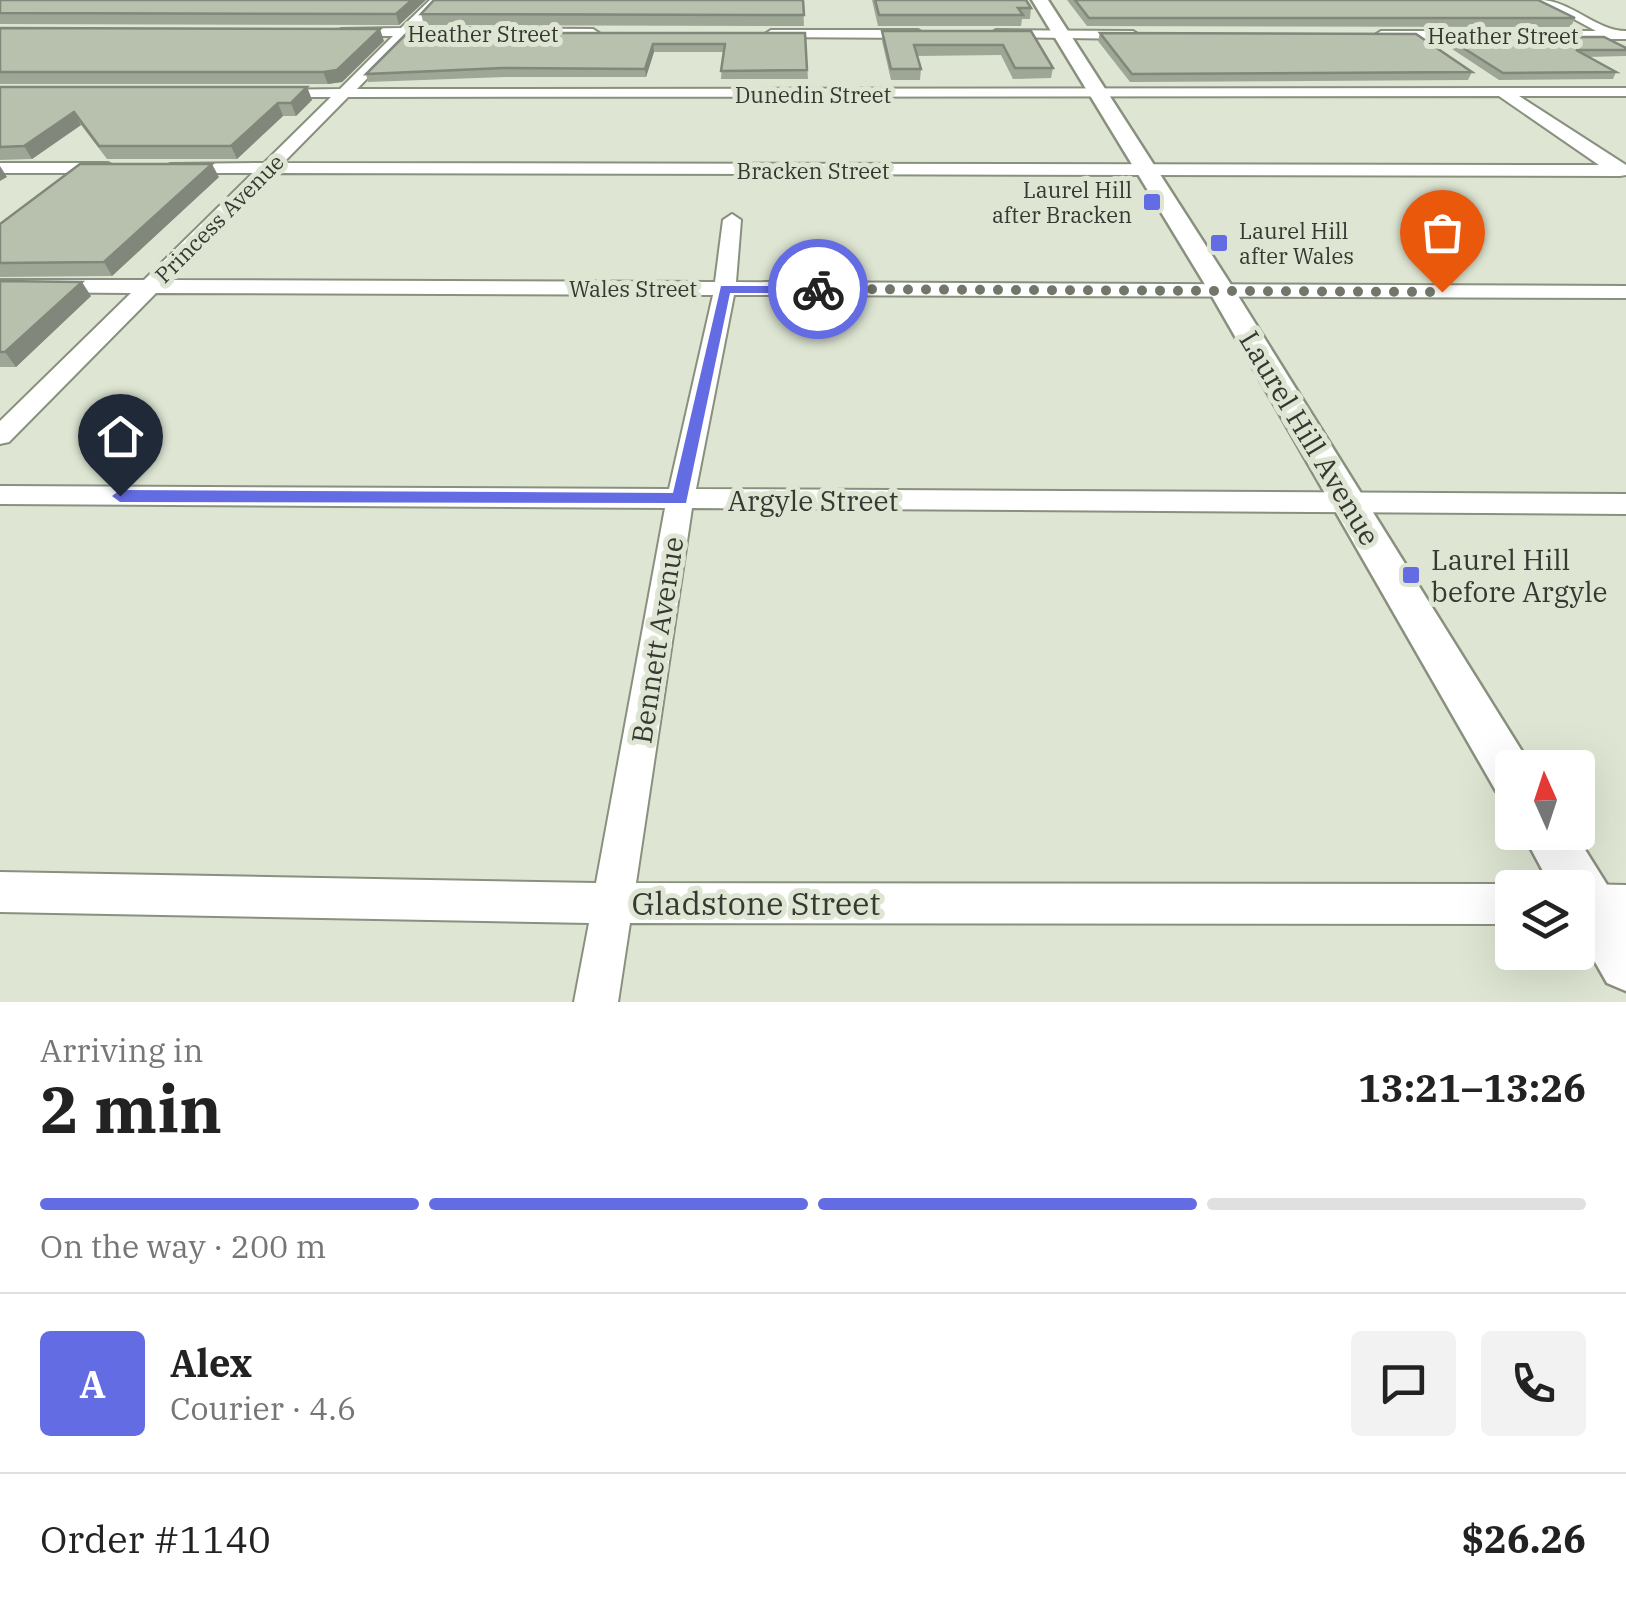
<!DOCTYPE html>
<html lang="en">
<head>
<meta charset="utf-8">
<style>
  body { margin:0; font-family:"IBM Plex Serif",serif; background:#f2f2f2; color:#222; height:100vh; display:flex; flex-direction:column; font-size:38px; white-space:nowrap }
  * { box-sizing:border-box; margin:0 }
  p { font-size:32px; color:#767676 }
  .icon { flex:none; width:55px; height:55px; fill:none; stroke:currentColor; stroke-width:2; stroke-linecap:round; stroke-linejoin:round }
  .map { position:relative; height:1002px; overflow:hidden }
  .details { display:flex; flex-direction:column; background:#fff; flex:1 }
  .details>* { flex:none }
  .needle { width:65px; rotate:357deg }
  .fabs { position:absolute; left:1495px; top:750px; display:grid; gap:20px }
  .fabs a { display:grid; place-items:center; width:100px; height:100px; border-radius:10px; background:#fff; box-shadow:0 10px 40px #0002; font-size:50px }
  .pin { position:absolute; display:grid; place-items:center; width:85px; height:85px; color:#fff; margin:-102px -42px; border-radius:50% 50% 50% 0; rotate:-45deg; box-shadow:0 0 10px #0007 }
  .pin .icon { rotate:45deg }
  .courier { position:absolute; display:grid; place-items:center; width:100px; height:100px; margin:-50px; border:8px solid #646ce4; border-radius:50%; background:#fff; color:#222; box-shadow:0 2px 12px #0007 }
  .summary em { font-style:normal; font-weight:700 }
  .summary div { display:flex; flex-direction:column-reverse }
  .summary { display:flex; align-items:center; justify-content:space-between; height:170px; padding:0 40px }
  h1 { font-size:65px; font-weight:700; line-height:75px }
  .bar { display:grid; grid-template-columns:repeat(4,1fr); gap:15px 10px; align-content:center; height:120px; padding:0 40px }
  .bar i { height:12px; border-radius:8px; background:#e0e0e0 }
  .bar .selected { background:#646ce4 }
  .bar p { grid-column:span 4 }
  .line { display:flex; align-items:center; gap:25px; padding:0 40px; border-top:2px solid #e0e0e0 }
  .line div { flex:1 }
  .round { display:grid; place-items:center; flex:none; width:105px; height:105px; border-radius:10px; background:#f2f2f2 }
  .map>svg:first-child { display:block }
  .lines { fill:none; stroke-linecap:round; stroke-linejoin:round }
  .minor-casing { stroke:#88907e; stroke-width:4 }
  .tertiary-casing { stroke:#88907e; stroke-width:5 }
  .minor { fill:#fff; fill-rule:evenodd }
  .tertiary { fill:#fff; fill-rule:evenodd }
  .wall { fill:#9ea696 }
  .shaded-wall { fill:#81877a }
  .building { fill:#b8c1ae; stroke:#81877a; stroke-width:2.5 }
  .route { fill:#646ce4 }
  .done { stroke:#71766a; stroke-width:10; stroke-dasharray:0 18 }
  .poi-dot { fill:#646ce4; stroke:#dee6d3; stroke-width:4 }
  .labels { text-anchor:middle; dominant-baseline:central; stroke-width:10; stroke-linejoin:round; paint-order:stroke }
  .far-street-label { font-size:22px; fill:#363932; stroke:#dee6d3 }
  .far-poi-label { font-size:22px; fill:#363932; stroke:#dee6d3; text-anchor:end }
  .street-label { font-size:28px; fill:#363932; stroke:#dee6d3 }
  .poi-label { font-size:28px; fill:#363932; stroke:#dee6d3; text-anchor:start }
  .near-street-label { font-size:32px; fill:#363932; stroke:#dee6d3 }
</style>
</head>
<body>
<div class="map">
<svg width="1626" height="1002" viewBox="0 0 1626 1002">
  <rect width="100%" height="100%" fill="#dee6d3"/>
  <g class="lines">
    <defs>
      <path id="minor" d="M 430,0 L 443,0 L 416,28 L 593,29 L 599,33 L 593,37 L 408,36 L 357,89 L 1626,88 L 1626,96 L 1519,96 L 1626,165 L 1626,175 L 1620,176 L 273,173 L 168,280 L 715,282 L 723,220 L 732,214 L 741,220 L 736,282 L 1626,286 L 1626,298 L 734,295 L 696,489 L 1626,494 L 1626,514 L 692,508 L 636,883 L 1512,884 L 1521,888 L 1512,888 L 1512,924 L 630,923 L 618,1002 L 574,1002 L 589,923 L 0,912 L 0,872 L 596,883 L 665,508 L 0,504 L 0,486 L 669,489 L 713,295 L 156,293 L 9,442 L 0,444 L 0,421 L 131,293 L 0,292 L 0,280 L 144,280 L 253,173 L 176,173 L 170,172 L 170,164 L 264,163 L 331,97 L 273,97 L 268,96 L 268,90 L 340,89 L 393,36 L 346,36 L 340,32 L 341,29 L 401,28 ZM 1499,96 L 1599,165 L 283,163 L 348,97 Z
        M 1539,0 C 1571,0 1596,31 1626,31 L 1626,39 L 1381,39 L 1375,35 L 1381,31 L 1596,31 Z
        M 771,30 L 918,30 L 924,34 L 918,38 L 766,37 L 765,34 Z
        M 996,30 L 1133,31 L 1139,35 L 1133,39 L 991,37 L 990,34 Z
        M 0,163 L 108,163 L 117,168 L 108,173 L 0,173 Z
        M 1578,884 L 1626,885 L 1626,925 L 1578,924 L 1578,888 L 1569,888 Z"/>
      <path id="tertiary" d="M 1032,0 L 1048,0 L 1235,291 L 1528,761 L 1531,768 L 1512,768 L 1512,797 L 1496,791 L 1209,291 Z
        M 1522,832 L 1574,832 L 1626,915 L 1626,991 L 1607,983 L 1578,932 L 1578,888 L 1552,888 Z"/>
    </defs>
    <use href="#minor" class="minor-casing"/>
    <use href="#tertiary" class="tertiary-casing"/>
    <use href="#minor" class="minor"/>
    <use href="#tertiary" class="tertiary"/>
  </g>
  <path class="wall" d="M 0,0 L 426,0 L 399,25 L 0,24 Z
    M 803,0 L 804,26 L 424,25 L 421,14 Z
    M 872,0 L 1026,0 L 1031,8 L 1030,19 L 1022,19 L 1021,26 L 878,26 Z
    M 1067,0 L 1538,0 L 1575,18 L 1571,27 L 1087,26 Z
    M 0,28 L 384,41 L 342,82 L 328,84 L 0,84 Z
    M 882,31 L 1031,31 L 1053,68 L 1051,78 L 1013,79 L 1001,55 L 917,56 L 921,69 L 920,80 L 891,80 L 882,41 Z
    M 407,33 L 805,33 L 808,79 L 721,79 L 723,52 L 654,52 L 646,77 L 505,77 L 368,82 L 366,74 Z
    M 1100,33 L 1472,72 L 1468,80 L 1130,82 L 1098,41 Z
    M 1446,37 L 1626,48 L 1626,56 L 1587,57 L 1616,72 L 1613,79 L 1499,80 L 1443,43 Z
    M 0,87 L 307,87 L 312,100 L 296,116 L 283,116 L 237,159 L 107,159 L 81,125 L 32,159 L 0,160 Z
    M 219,177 L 112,276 L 0,277 L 0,224 Z
    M 0,281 L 91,296 L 16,367 L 0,367 Z"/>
  <path class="shaded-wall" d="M 412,0 L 426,0 L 399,25 L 396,14 Z
    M 380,29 L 384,41 L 342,82 L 328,84 L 323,72 Z
    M 653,44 L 654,52 L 646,77 L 645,69 Z
    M 307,87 L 312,100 L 296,116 L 291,103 Z
    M 278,103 L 283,116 L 237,159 L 231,146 Z
    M 74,112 L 81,125 L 32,159 L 24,146 Z
    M 212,164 L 219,177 L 112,276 L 104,262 Z
    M 0,166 L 7,177 L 0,181 Z
    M 82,282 L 91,296 L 16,367 L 5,352 Z"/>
  <path class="building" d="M 0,0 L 412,0 L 396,14 L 0,13 Z
    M 434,0 L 803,0 L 804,15 L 421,14 Z
    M 875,0 L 1026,0 L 1031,8 L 1018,8 L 1023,15 L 879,15 Z
    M 1075,0 L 1538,0 L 1575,18 L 1089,18 Z
    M 0,28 L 380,29 L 337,70 L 323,72 L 0,72 Z
    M 882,31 L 1031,31 L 1053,68 L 1015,68 L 1003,45 L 914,45 L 921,69 L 891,69 Z
    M 407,33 L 805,33 L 807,70 L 721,71 L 725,44 L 653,44 L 645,69 L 503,68 L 366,74 Z
    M 1100,33 L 1416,34 L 1472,72 L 1132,74 Z
    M 1446,37 L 1604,37 L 1626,48 L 1626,50 L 1576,50 L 1616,72 L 1503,73 Z
    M 0,87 L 307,87 L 291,103 L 278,103 L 231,146 L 99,146 L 74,112 L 24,146 L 0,147 Z
    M 80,164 L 212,164 L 104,262 L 0,263 L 0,224 Z
    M 0,281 L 82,282 L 5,352 L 0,352 Z"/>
  <path class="route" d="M 721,286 L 818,286 L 824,289 L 818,293 L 730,293 L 686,503 L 120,502 L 112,496 L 120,490 L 673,493 Z"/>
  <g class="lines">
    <path class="done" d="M 818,289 L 1442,292"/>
  </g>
  <g class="poi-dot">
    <rect x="1142" y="192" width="20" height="20" rx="5"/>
    <rect x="1209" y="233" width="20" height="20" rx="5"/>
    <rect x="1401" y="565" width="20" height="20" rx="5"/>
  </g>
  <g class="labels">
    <g class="far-street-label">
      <text x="483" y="33">Heather Street</text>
      <text x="1503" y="35">Heather Street</text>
      <text x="813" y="94">Dunedin Street</text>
      <text x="813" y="170">Bracken Street</text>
      <text transform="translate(219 218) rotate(-45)">Princess Avenue</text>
      <text x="633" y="288">Wales Street</text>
    </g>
    <g class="far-poi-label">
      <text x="1132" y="189">Laurel Hill<tspan x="1132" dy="25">after Bracken</tspan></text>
      <text x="1239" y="230" text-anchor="start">Laurel Hill<tspan x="1239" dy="25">after Wales</tspan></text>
    </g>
    <g class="street-label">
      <text transform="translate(1310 438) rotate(59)">Laurel Hill Avenue</text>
      <text x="813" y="500">Argyle Street</text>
      <text transform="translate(657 640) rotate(-81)">Bennett Avenue</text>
    </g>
    <g class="poi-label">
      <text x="1431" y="559">Laurel Hill<tspan x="1431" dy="32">before Argyle</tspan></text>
    </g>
    <g class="near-street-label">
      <text x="756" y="903">Gladstone Street</text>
    </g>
  </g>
</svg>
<div class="fabs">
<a><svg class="needle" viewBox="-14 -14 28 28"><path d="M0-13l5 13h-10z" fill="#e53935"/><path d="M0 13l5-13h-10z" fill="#767676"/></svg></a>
<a><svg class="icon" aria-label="layers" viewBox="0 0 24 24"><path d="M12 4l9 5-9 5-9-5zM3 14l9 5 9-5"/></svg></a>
</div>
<div class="pin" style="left:1442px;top:292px;background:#ea580c"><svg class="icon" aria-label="bag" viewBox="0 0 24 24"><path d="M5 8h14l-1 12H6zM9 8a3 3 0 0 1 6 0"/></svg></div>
<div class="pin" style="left:120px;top:496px;background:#1f2937"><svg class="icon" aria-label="home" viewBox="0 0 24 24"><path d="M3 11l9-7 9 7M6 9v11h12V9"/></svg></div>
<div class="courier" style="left:818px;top:289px"><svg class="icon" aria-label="bike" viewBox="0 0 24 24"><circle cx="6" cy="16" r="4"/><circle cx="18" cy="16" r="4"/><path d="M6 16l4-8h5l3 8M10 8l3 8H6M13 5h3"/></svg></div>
</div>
<section class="details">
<div class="summary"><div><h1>2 min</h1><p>Arriving in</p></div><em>13:21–13:26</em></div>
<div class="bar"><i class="selected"></i><i class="selected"></i><i class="selected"></i><i></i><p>On the way · 200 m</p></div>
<div class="line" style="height:180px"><b class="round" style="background:#646ce4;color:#fff">A</b><div><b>Alex</b><p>Courier · 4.6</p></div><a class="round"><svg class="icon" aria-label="chat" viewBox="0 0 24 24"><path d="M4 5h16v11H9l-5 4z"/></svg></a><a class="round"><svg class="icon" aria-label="phone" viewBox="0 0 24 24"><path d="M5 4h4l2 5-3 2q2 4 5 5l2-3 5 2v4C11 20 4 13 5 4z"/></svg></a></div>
<div class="line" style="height:130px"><div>Order #1140</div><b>$26.26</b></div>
</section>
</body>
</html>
